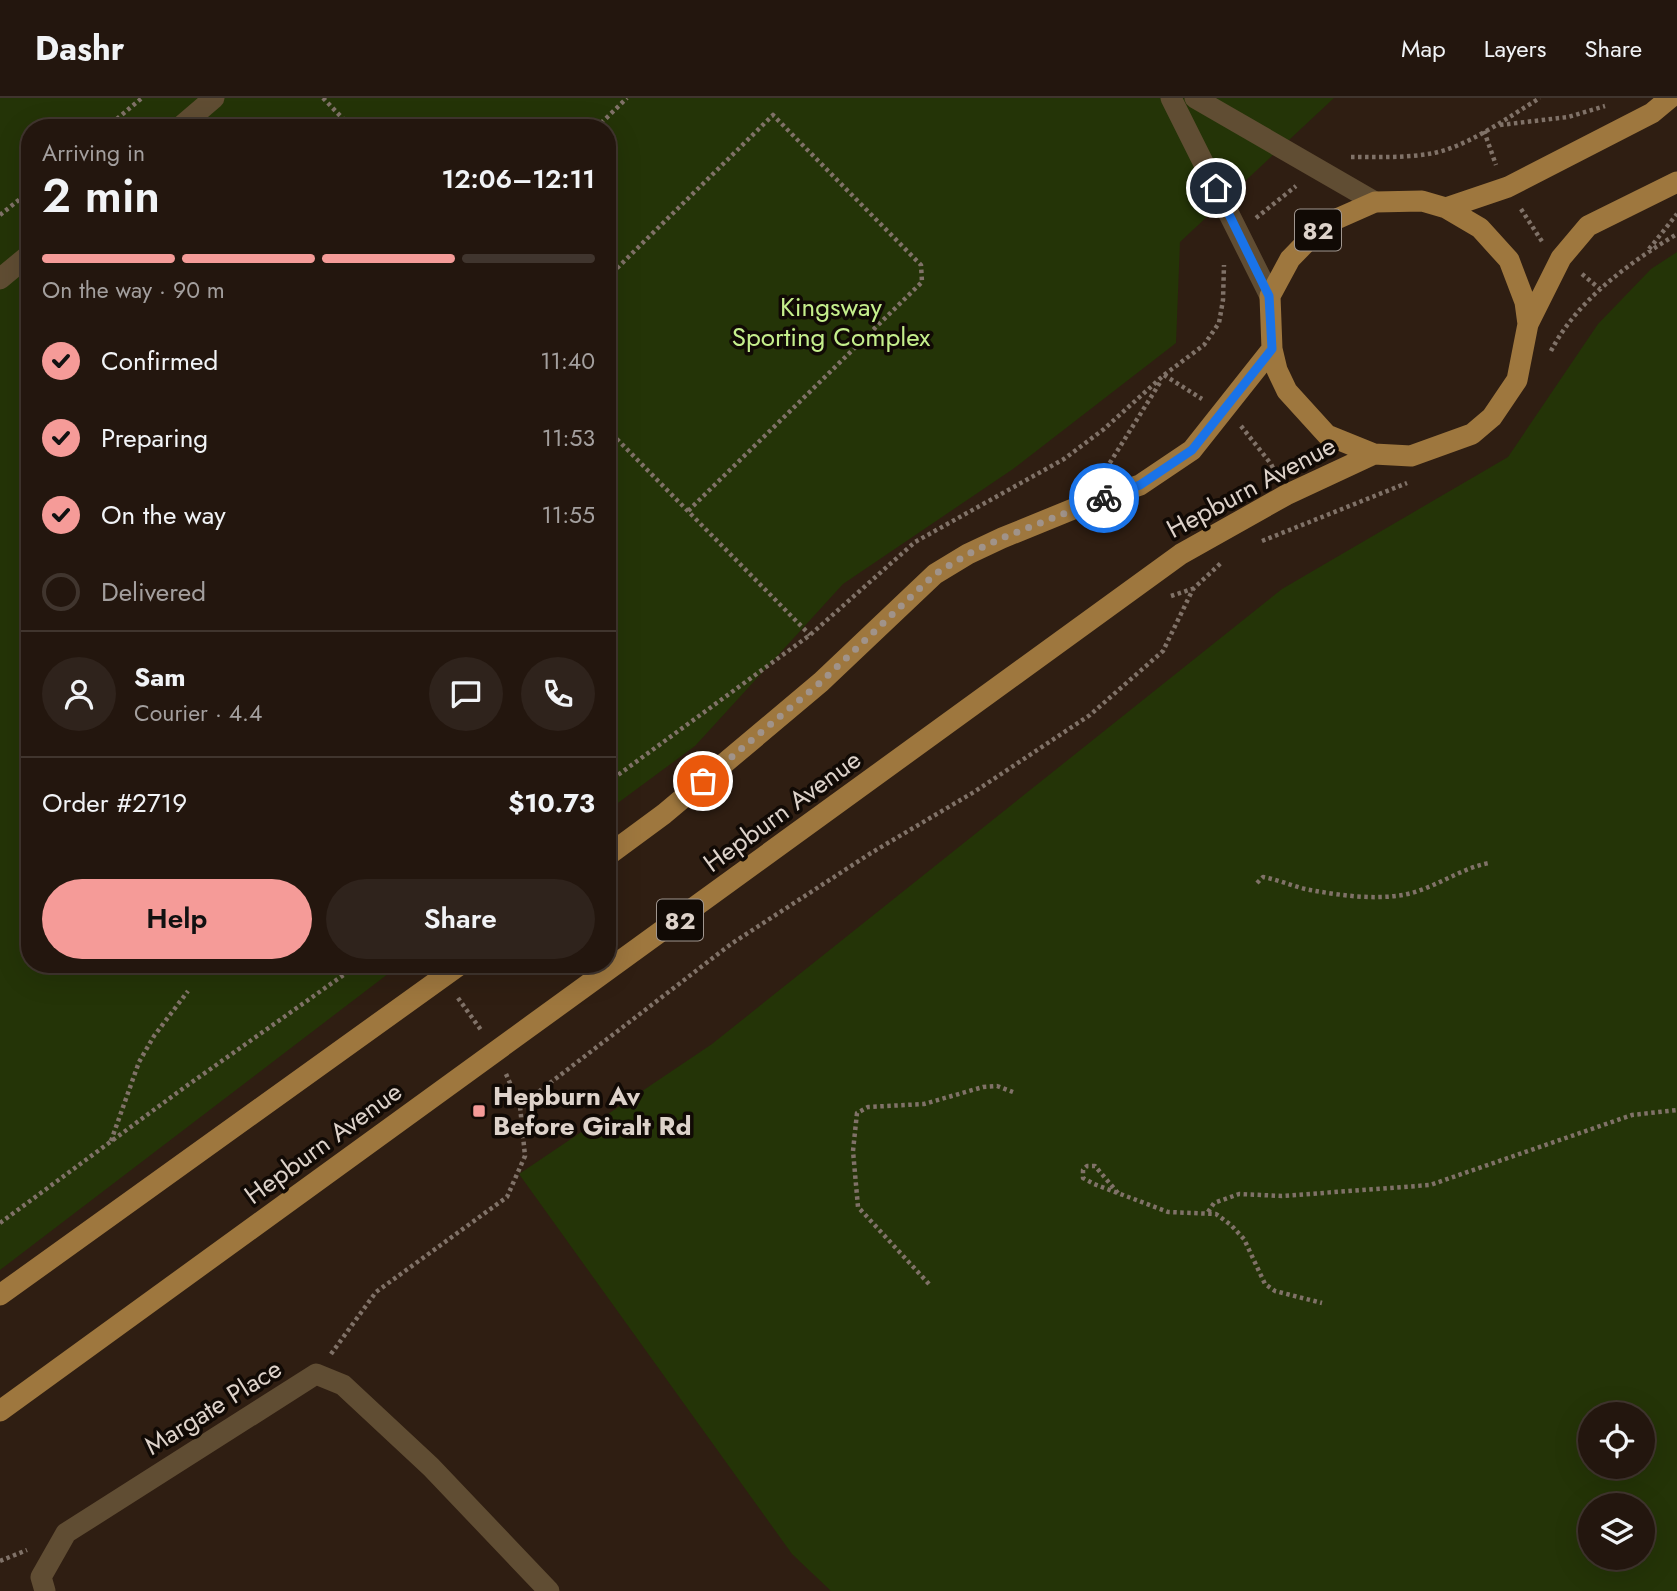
<!DOCTYPE html>
<html lang="en">
<head>
<meta charset="utf-8">
<style>
  body { margin:0; font-family:Jost,sans-serif; background:#2f231c; color:#f1f3f6; height:100vh; display:flex; flex-direction:column; font-size:26px; white-space:nowrap }
  * { box-sizing:border-box; margin:0 }
  p { font-size:23px; color:#a39f9e }
  .icon { flex:none; width:38px; height:38px; fill:none; stroke:currentColor; stroke-width:2; stroke-linecap:round; stroke-linejoin:round }
  .map { position:relative; flex:1; overflow:hidden }
  .sheet { position:absolute; left:21px; top:21px; width:595px; height:854px; display:flex; flex-direction:column; background:#23160e; border-radius:28px; box-shadow:0 7px 28px #0002,0 0 0 2px #40352e }
  .sheet>* { flex:none }
  .buttons { position:absolute; left:1578px; top:1304px; display:grid; gap:14px }
  .buttons a { display:grid; place-items:center; width:77px; height:77px; border-radius:50%; background:#23160e; box-shadow:0 7px 28px #0002,0 0 0 2px #40352e; font-size:35px }
  .pin { position:absolute; display:grid; place-items:center; width:60px; height:60px; color:#fff; margin:-30px; border:4px solid #fff; border-radius:50%; box-shadow:0 2px 7px #0007 }
  .courier { position:absolute; display:grid; place-items:center; width:70px; height:70px; margin:-35px; border:5px solid #1a73e8; border-radius:50%; background:#fff; color:#222; box-shadow:0 2px 9px #0007 }
  .head em { font-style:normal; font-weight:600 }
  .head div { display:flex; flex-direction:column-reverse }
  .head { display:flex; align-items:center; justify-content:space-between; height:119px; padding:0 21px }
  h1 { font-size:46px; font-weight:600; line-height:52px }
  .bar { display:grid; grid-template-columns:repeat(4,1fr); gap:10px 7px; align-content:center; height:84px; padding:0 21px }
  .bar i { height:9px; border-radius:5px; background:#40352e }
  .bar .active { background:#f59b98 }
  .bar p { grid-column:span 4 }
  .line { display:flex; align-items:center; gap:18px; padding:0 21px; border-top:2px solid #40352e }
  .line div { flex:1 }
  .round { display:grid; place-items:center; flex:none; width:74px; height:74px; border-radius:37px; background:#2f231c }
  ol { padding:0 21px; list-style:none }
  li { display:flex; align-items:center; gap:21px; height:77px }
  li p { margin-inline-start:auto }
  li .icon { padding:7px; border-radius:50%; background:#f59b98; color:#111; stroke-width:4 }
  li:last-child { color:#a39f9e }
  li i { width:38px; height:38px; border:4px solid #40352e; border-radius:50% }
  .button { display:flex; gap:14px; margin-top:auto; padding:14px 21px }
  .button a { flex:1; height:80px; border-radius:42px; background:#f59b98; color:#111; font-size:28px; font-weight:600; line-height:80px; text-align:center }
  .button a+a { background:#2f231c; color:#f1f3f6 }
  header { display:flex; align-items:center; gap:42px; box-sizing:border-box; height:98px; padding:0 35px; background:#23160e; border-bottom:2px solid #40352e }
  header strong { font-size:33px }
  nav { display:flex; gap:38px; margin-inline-start:auto; font-size:24px }
  .map>svg:first-child { display:block }
  .green { fill:#243407; fill-rule:evenodd }
  .lines { fill:none; stroke-linecap:round; stroke-linejoin:round }
  .path { stroke:#807268; stroke-width:4.5; stroke-dasharray:3.5 3.5; stroke-linecap:butt }
  .minor { stroke:#604d33; stroke-width:21 }
  .major { stroke:#9e773e; stroke-width:21 }
  .done { stroke:#a0938a; stroke-width:7; stroke-dasharray:0 12.6 }
  .route { stroke:#1a73e8; stroke-width:9 }
  .poi-dot { fill:#f59b98; stroke:#110a05; stroke-width:2.5 }
  .labels { text-anchor:middle; dominant-baseline:central; stroke-width:7; stroke-linejoin:round; paint-order:stroke }
  .shield { fill:#110a05; stroke:#a0968f; stroke-width:2 }
  .shield-label { font-size:24px; font-weight:bold; fill:#ddd2ca }
  .park-label { font-size:26px; fill:#c5ef8c; stroke:#110a05 }
  .street-label { font-size:26px; fill:#ddd2ca; stroke:#110a05 }
  .poi-label { font-size:26px; font-weight:bold; fill:#ddd2ca; stroke:#110a05; text-anchor:start }
</style>
</head>
<body>
<header>
<strong>Dashr</strong>
<nav><a>Map</a><a>Layers</a><a>Share</a></nav>
</header>
<div class="map">
<svg width="1677" height="1493" viewBox="0 0 1677 1493">
  <rect width="100%" height="100%" fill="#2f1e12"/>
  <path class="green" d="M 0,0 L 1334,0 L 1180,144 L 1176,245 L 1013,371 L 843,486 L 695,648 L 607,713 L 607,30 L 30,30 L 30,866 L 401,866 L 0,1172 Z
    M 1677,154 L 1677,1493 L 831,1493 L 792,1456 L 519,1076 L 712,946 L 1282,491 L 1508,359 L 1598,226 L 1651,171 ZM 1591,1316 L 1643,1316 L 1643,1368 L 1591,1368 ZM 1591,1407 L 1643,1407 L 1643,1460 L 1591,1460 Z"/>
  <g class="lines">
    <path class="path" d="M 323,0 L 352,30
      M 1500,27 L 1568,19 L 1605,8
      M 106,30 L 142,0
      M 596,30 L 627,0
      M 1484,33 L 1496,67
      M 1351,59 C 1377,59 1403,60 1428,56 C 1465,51 1508,19 1540,0
      M 1521,111 L 1543,145
      M 0,117 L 30,93
      M 1256,120 L 1296,88
      M 1649,151 L 1677,116
      M 1582,176 L 1600,191
      M 607,180 L 773,17 L 921,167 L 922,184 L 688,413
      M 1551,253 C 1577,202 1629,165 1677,136
      M 1164,277 L 1202,301
      M 1241,328 L 1271,366 L 1275,374
      M 607,331 L 810,537
      M 1106,371 L 1161,283
      M 1262,443 L 1407,385
      M 1171,498 L 1192,491
      M 607,685 L 810,537 L 915,444 L 1064,361 L 1104,331 L 1164,277 L 1204,247 L 1219,225 L 1223,202 L 1224,167
      M 1257,785 L 1263,779 C 1280,782 1294,789 1310,792 C 1344,798 1386,804 1418,793 C 1442,785 1463,770 1489,765
      M 458,900 L 481,932
      M 506,976 L 520,1008
      M 111,1043 L 139,964 L 154,938 L 188,893
      M 1118,1095 L 1095,1068 L 1087,1068 L 1083,1072 L 1083,1080 L 1094,1086 L 1168,1114 L 1216,1116 L 1231,1127 L 1244,1141 L 1265,1186 L 1275,1193 L 1322,1205
      M 1208,1114 L 1214,1105 L 1239,1096 L 1282,1098 L 1430,1087 L 1632,1017 L 1677,1012
      M 0,1125 L 185,989 L 359,866
      M 929,1186 L 858,1109 L 853,1053 L 857,1015 L 868,1009 L 924,1006 L 983,989 L 997,988 L 1013,994
      M 331,1256 L 376,1194 L 507,1099 L 525,1058 L 520,1008 L 731,846 L 871,755 L 974,694 L 1090,617 L 1163,553 L 1193,491 L 1221,465
      M 0,1463 L 27,1452"/>
    <path class="minor" d="M 1171,0 L 1270,198
      M 1195,0 L 1375,104
      M 179,30 L 214,0
      M 0,181 L 30,156
      M 45,1493 L 41,1479 L 66,1435 L 316,1276 L 343,1287 L 431,1369 L 549,1493"/>
    <path class="major" d="M 1422,103 L 1446,110 L 1480,130 L 1509,162 L 1525,204 L 1528,226 L 1517,282 L 1492,319 L 1472,336 L 1411,358 L 1374,356 L 1327,337 L 1287,293 L 1277,272 L 1272,251 L 1270,198 L 1290,161 L 1323,127 L 1375,104 Z
      M 1446,110 L 1508,89 L 1652,15 L 1670,0
      M 1528,226 L 1561,160 L 1588,128 L 1677,84
      M 607,758 L 664,716 L 821,584 L 935,476 L 968,456 L 1002,440 L 1083,407 L 1140,387 L 1192,352 L 1272,251
      M 0,1197 L 461,866
      M 0,1313 L 1181,456 L 1286,397 L 1374,356"/>
  </g>
  <g class="lines">
    <path class="done" d="M 703,683 L 821,584 L 935,476 L 968,456 L 1002,440 L 1104,400"/>
    <path class="route" d="M 1104,400 L 1140,387 L 1192,352 L 1272,251 L 1269,198 L 1216,90"/>
  </g>
  <rect class="poi-dot" x="472" y="1006" width="14" height="14" rx="3.5"/>
  <g class="labels">
    <g class="shield">
      <rect x="1295" y="111.5" width="46" height="41" rx="5"/>
      <rect x="657" y="801.5" width="46" height="41" rx="5"/>
    </g>
    <g class="shield-label">
      <text x="1318" y="132">82</text>
      <text x="680" y="822">82</text>
    </g>
    <g class="park-label">
      <text x="831" y="209">Kingsway<tspan x="831" dy="30">Sporting Complex</tspan></text>
    </g>
    <g class="street-label">
      <text transform="translate(1251 389) rotate(-28)">Hepburn Avenue</text>
      <text transform="translate(782 713) rotate(-36)">Hepburn Avenue</text>
      <text transform="translate(323 1045) rotate(-36)">Hepburn Avenue</text>
      <text transform="translate(213 1309) rotate(-32)">Margate Place</text>
    </g>
    <g class="poi-label">
      <text x="493" y="998">Hepburn Av<tspan x="493" dy="30">Before Giralt Rd</tspan></text>
    </g>
  </g>
</svg>
<div class="buttons">
<a><svg class="icon" aria-label="locate" viewBox="0 0 24 24"><circle cx="12" cy="12" r="6"/><path d="M12 2v4M12 18v4M2 12h4M18 12h4"/></svg></a>
<a><svg class="icon" aria-label="layers" viewBox="0 0 24 24"><path d="M12 4l9 5-9 5-9-5zM3 14l9 5 9-5"/></svg></a>
</div>
<div class="pin" style="left:703px;top:683px;background:#ea580c"><svg class="icon" aria-label="bag" viewBox="0 0 24 24"><path d="M5 8h14l-1 12H6zM9 8a3 3 0 0 1 6 0"/></svg></div>
<div class="pin" style="left:1216px;top:90px;background:#1f2937"><svg class="icon" aria-label="home" viewBox="0 0 24 24"><path d="M3 11l9-7 9 7M6 9v11h12V9"/></svg></div>
<div class="courier" style="left:1104px;top:400px"><svg class="icon" aria-label="bike" viewBox="0 0 24 24"><circle cx="6" cy="16" r="4"/><circle cx="18" cy="16" r="4"/><path d="M6 16l4-8h5l3 8M10 8l3 8H6M13 5h3"/></svg></div>
<section class="sheet">
<div class="head"><div><h1>2 min</h1><p>Arriving in</p></div><em>12:06–12:11</em></div>
<div class="bar"><i class="active"></i><i class="active"></i><i class="active"></i><i></i><p>On the way · 90 m</p></div>
<ol>
<li><svg class="icon" aria-label="check" viewBox="0 0 24 24"><path d="M5 12l5 5 9-10"/></svg>Confirmed<p>11:40</p></li>
<li><svg class="icon" aria-label="check" viewBox="0 0 24 24"><path d="M5 12l5 5 9-10"/></svg>Preparing<p>11:53</p></li>
<li><svg class="icon" aria-label="check" viewBox="0 0 24 24"><path d="M5 12l5 5 9-10"/></svg>On the way<p>11:55</p></li>
<li><i></i>Delivered</li>
</ol>
<div class="line" style="height:126px"><a class="round"><svg class="icon" aria-label="person" viewBox="0 0 24 24"><circle cx="12" cy="8" r="4"/><path d="M4 21q1-7 8-7t8 7"/></svg></a><div><b>Sam</b><p>Courier · 4.4</p></div><a class="round"><svg class="icon" aria-label="chat" viewBox="0 0 24 24"><path d="M4 5h16v11H9l-5 4z"/></svg></a><a class="round"><svg class="icon" aria-label="phone" viewBox="0 0 24 24"><path d="M5 4h4l2 5-3 2q2 4 5 5l2-3 5 2v4C11 20 4 13 5 4z"/></svg></a></div>
<div class="line" style="height:91px"><div>Order #2719</div><b>$10.73</b></div>
<div class="button"><a>Help</a><a>Share</a></div>
</section>
</div>
</body>
</html>
